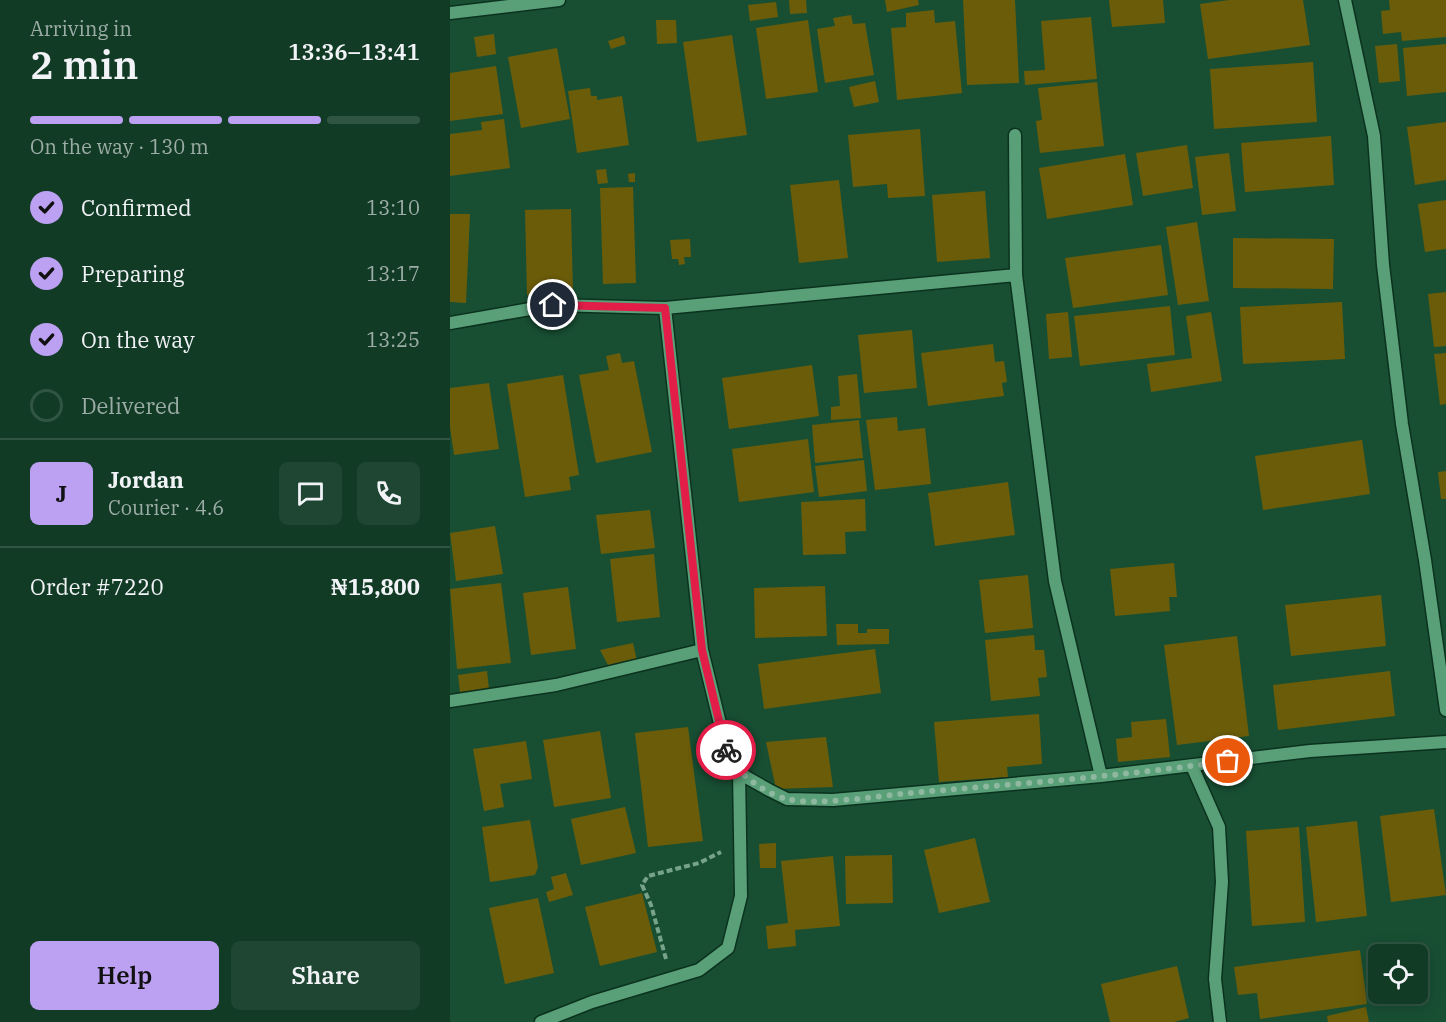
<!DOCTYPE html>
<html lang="en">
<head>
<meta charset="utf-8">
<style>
  body { margin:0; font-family:"IBM Plex Serif",serif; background:#1f4632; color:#f1f3f6; height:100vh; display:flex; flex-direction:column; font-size:22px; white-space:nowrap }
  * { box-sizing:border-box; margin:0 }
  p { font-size:20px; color:#9cada7 }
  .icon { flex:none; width:33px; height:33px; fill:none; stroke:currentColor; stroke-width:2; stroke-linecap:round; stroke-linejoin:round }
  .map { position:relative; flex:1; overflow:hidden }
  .sheet { display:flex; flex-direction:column; background:#123b26; width:450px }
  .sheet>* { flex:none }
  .controls { position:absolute; left:918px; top:944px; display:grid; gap:12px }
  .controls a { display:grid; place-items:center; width:60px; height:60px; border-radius:9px; background:#123b26; box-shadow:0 3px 15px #0003,0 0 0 2px #315543; font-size:30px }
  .pin { position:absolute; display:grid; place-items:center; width:51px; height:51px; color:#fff; margin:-26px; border:3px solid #fff; border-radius:50%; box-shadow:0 2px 6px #0007 }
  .courier { position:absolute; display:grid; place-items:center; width:60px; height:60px; margin:-30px; border:4px solid #e11d48; border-radius:50%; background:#fff; color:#222; box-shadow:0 2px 8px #0007 }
  .headline em { font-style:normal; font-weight:600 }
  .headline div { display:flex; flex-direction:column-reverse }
  .headline { display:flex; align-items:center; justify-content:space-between; height:102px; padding:0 30px }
  h1 { font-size:39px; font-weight:600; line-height:45px }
  .bar { display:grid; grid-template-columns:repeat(4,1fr); gap:9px 6px; align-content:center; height:72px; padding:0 30px }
  .bar i { height:8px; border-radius:4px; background:#315543 }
  .bar .on { background:#bca0f2 }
  .bar p { grid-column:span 4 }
  .line { display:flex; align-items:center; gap:15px; padding:0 30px; border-top:2px solid #315543 }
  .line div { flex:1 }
  .round { display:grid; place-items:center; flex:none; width:63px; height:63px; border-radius:9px; background:#1f4632 }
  ol { padding:0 30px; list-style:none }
  li { display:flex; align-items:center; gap:18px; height:66px }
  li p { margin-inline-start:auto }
  li .icon { padding:6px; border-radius:50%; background:#bca0f2; color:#111; stroke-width:4 }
  li:last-child { color:#9cada7 }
  li i { width:33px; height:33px; border:3px solid #315543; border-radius:50% }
  .action { display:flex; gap:12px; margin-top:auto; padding:12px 30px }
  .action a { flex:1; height:69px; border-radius:9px; background:#bca0f2; color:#111; font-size:24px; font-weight:600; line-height:69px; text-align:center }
  .action a+a { background:#1f4632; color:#f1f3f6 }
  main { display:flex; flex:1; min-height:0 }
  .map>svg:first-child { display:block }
  .building { fill:#6b5c0a }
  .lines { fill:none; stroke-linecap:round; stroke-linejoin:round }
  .street-casing { stroke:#0b321e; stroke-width:15 }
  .path { stroke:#76a38a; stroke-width:4; stroke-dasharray:6 3; stroke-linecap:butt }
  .street { stroke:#599f78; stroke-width:12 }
  .done { stroke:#8eb8a0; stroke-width:6; stroke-dasharray:0 10.8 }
  .route { stroke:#e11d48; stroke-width:8 }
</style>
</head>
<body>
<main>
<section class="sheet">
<div class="headline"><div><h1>2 min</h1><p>Arriving in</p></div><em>13:36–13:41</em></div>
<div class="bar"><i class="on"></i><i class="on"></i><i class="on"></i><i></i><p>On the way · 130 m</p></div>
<ol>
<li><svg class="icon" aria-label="check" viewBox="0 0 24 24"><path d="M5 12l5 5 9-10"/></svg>Confirmed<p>13:10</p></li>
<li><svg class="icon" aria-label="check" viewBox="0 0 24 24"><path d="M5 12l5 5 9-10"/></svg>Preparing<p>13:17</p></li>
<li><svg class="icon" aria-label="check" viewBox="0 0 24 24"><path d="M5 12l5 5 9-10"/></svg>On the way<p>13:25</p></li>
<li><i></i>Delivered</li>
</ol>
<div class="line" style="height:108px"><b class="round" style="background:#bca0f2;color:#111">J</b><div><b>Jordan</b><p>Courier · 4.6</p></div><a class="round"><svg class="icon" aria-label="chat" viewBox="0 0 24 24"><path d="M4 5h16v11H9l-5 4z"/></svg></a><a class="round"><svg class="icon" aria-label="phone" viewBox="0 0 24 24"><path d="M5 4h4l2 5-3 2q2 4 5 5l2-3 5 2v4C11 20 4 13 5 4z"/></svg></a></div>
<div class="line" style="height:78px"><div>Order #7220</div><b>₦15,800</b></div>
<div class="action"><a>Help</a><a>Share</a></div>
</section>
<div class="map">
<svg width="996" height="1022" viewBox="0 0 996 1022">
  <rect width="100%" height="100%" fill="#184f33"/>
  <path class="building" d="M 339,0 L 356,0 L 357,13 L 340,14 Z
    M 435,0 L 468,0 L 469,5 L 437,12 Z
    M 513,0 L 565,0 L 569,83 L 517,85 Z
    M 659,0 L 713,0 L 715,23 L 662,27 Z
    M 779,0 L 853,0 L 860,45 L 758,59 L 750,4 Z
    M 939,0 L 996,0 L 996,37 L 952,41 L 951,32 L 933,34 L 931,11 L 940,10 Z
    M 326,2 L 328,17 L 300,21 L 298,5 Z
    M 484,10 L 485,23 L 505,21 L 512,93 L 447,100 L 441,28 L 456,27 L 456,13 Z
    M 401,15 L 403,24 L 415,23 L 424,75 L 375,83 L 367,29 L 385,26 L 383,18 Z
    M 641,17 L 647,79 L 575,85 L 574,71 L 595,70 L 591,21 Z
    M 206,20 L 226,20 L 227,43 L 207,44 Z
    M 358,20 L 368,92 L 316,99 L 306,28 Z
    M 44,34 L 46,54 L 27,57 L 24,37 Z
    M 282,35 L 297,135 L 247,142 L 233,42 Z
    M 174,36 L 176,44 L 161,49 L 158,41 Z
    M 947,44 L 950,81 L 929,83 L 925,46 Z
    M 996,44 L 996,92 L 957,96 L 953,48 Z
    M 107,48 L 120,119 L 71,128 L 58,57 Z
    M 863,62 L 867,122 L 764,129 L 760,69 Z
    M 46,66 L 53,114 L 0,121 L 0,73 Z
    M 425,81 L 429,102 L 404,107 L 399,87 Z
    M 647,82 L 654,146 L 590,153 L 586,121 L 592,120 L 588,88 Z
    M 140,88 L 141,96 L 147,96 L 147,100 L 172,96 L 179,145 L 127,153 L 118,91 Z
    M 54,119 L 60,168 L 0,176 L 0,134 L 32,130 L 31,122 Z
    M 996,122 L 996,180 L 965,185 L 957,127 Z
    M 470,129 L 475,196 L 438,198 L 437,184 L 403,187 L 398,135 Z
    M 881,136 L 884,185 L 795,192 L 791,143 Z
    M 737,145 L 743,188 L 693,196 L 686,153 Z
    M 779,153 L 786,211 L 752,215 L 745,157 Z
    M 675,154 L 683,205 L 597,219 L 589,168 Z
    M 156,169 L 158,183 L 148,184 L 146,170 Z
    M 185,173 L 185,182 L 179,182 L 178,174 Z
    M 389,180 L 398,258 L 349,263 L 340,185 Z
    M 183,187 L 186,283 L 153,284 L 150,188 Z
    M 535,191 L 540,258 L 487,262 L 482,195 Z
    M 996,200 L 996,249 L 975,252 L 968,204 Z
    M 121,209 L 123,294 L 77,295 L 75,210 Z
    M 0,214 L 20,214 L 16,303 L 0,302 Z
    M 747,222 L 759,301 L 728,305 L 716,227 Z
    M 783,238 L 884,239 L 883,289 L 783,288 Z
    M 240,239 L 241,257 L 234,257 L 235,264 L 229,265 L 228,259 L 222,259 L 220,240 Z
    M 711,245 L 718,295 L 623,308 L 615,258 Z
    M 996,292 L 996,346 L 984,347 L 978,294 Z
    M 892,302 L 895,359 L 793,364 L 790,307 Z
    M 720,306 L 725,355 L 630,366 L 624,316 Z
    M 618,312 L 622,357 L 599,359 L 596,314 Z
    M 761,312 L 772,381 L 701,392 L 697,364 L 742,358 L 736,316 Z
    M 462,330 L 467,388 L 414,393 L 408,335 Z
    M 543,344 L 545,362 L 554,361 L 557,382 L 552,383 L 554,396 L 478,406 L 471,353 Z
    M 170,353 L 172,363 L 184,361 L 202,452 L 146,463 L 129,375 L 159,370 L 156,356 Z
    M 996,353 L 996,404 L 990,405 L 984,354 Z
    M 362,365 L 369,416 L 279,429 L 272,378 Z
    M 407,374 L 411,418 L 381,420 L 381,407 L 390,406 L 388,376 Z
    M 113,375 L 129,475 L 119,477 L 121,490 L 75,497 L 57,384 Z
    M 39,383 L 49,449 L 4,455 L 0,427 L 0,388 Z
    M 447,417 L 448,431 L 475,428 L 481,484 L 425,490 L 416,420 Z
    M 409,420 L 413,458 L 365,463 L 362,425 Z
    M 358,439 L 364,492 L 289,502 L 282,449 Z
    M 912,440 L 920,494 L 813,510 L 805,456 Z
    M 414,460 L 417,491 L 369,497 L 365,466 Z
    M 996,471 L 996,499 L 991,499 L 988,472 Z
    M 558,482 L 565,535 L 485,546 L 478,493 Z
    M 415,499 L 416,531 L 395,532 L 396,554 L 353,555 L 351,502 Z
    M 200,510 L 205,548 L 151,554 L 146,515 Z
    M 45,526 L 53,574 L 6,581 L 0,533 Z
    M 204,554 L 210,617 L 167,622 L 160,559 Z
    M 724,563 L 727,597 L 719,597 L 720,611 L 665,616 L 660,569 Z
    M 578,575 L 583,628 L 535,633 L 529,580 Z
    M 51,583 L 61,663 L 7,669 L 0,589 Z
    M 375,586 L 377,636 L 305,638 L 304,588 Z
    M 118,587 L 126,649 L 81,655 L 73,593 Z
    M 931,595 L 936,646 L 841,656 L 835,605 Z
    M 386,624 L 408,624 L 408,633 L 417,633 L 417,629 L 439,629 L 439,644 L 387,645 Z
    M 584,635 L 585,650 L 594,650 L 597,677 L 588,678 L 590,696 L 541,701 L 535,640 Z
    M 787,636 L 799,736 L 727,745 L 714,645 Z
    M 183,643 L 187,661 L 159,667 L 150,650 Z
    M 425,649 L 431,693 L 314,709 L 308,664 Z
    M 37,671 L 39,689 L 10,692 L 8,675 Z
    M 940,671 L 945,716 L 828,730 L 823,685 Z
    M 589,714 L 592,764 L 557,767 L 558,777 L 489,782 L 484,722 Z
    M 716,719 L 720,757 L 668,762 L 666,739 L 682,737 L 681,722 Z
    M 238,727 L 253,841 L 198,847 L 185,733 Z
    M 150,731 L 161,798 L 104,807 L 93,740 Z
    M 376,737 L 383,787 L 326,789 L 316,742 Z
    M 76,741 L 82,779 L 50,784 L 54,807 L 34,811 L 23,749 Z
    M 175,807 L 186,853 L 131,865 L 121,819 Z
    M 984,809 L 996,895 L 941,902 L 930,816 Z
    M 80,820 L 88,867 L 85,875 L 40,882 L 32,827 Z
    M 907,821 L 917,916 L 866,922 L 856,827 Z
    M 849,827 L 855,922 L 802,926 L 796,831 Z
    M 525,838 L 540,902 L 489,913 L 474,850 Z
    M 326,843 L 326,868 L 310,868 L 309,844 Z
    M 442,855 L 443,903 L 396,904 L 395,856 Z
    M 383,856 L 390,926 L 345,930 L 346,946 L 318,949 L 316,926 L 338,923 L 331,861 Z
    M 116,873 L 123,895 L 99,902 L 96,892 L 104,889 L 101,877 Z
    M 192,893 L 207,952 L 150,966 L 135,907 Z
    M 88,898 L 104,973 L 55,984 L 39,908 Z
    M 910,950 L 917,1004 L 810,1019 L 807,993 L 788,995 L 784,967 Z
    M 727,966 L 739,1018 L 724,1022 L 660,1022 L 651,984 Z
    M 916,1007 L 919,1022 L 878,1022 L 877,1016 Z"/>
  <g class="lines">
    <defs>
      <path id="street" d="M 895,0 L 924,136 L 933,265 L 952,424 L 975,560 L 996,710
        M 0,13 L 109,0
        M 565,135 L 566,275 L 605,581 L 651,776
        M 215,308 L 252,650 L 279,760 L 296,777 L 319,790 L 337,799 L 383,800 L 651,776 L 860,751 L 996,742
        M 0,323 L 103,305 L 215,308 L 566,275
        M 0,701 L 106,685 L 252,650
        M 742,766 L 769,827 L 772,882 L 765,979 L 770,1022
        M 91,1022 L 142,1002 L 249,970 L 278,948 L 291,896 L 289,771"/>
    </defs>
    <use href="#street" class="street-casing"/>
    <path class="path" d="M 216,959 L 201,905 L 192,885 L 198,876 L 249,863 L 271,852"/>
    <use href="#street" class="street"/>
  </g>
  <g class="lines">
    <path class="done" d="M 276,750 C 281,770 317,795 337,799 C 366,806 429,796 460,793 C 566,784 673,776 778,761"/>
    <path class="route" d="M 103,305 L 215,308 L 252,650 L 276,750"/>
  </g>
</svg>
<div class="controls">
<a><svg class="icon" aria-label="locate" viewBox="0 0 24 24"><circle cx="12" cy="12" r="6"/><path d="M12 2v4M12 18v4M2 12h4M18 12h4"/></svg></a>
</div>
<div class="pin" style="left:778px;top:761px;background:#ea580c"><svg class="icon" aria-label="bag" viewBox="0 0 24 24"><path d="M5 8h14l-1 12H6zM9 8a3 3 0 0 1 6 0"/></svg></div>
<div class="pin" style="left:103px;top:305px;background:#1f2937"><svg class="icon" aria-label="home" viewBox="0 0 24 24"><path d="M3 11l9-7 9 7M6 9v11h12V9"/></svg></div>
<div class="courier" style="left:276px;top:750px"><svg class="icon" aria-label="bike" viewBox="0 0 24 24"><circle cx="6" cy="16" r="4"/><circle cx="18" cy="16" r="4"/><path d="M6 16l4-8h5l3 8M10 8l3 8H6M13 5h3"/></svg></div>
</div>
</main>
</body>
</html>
